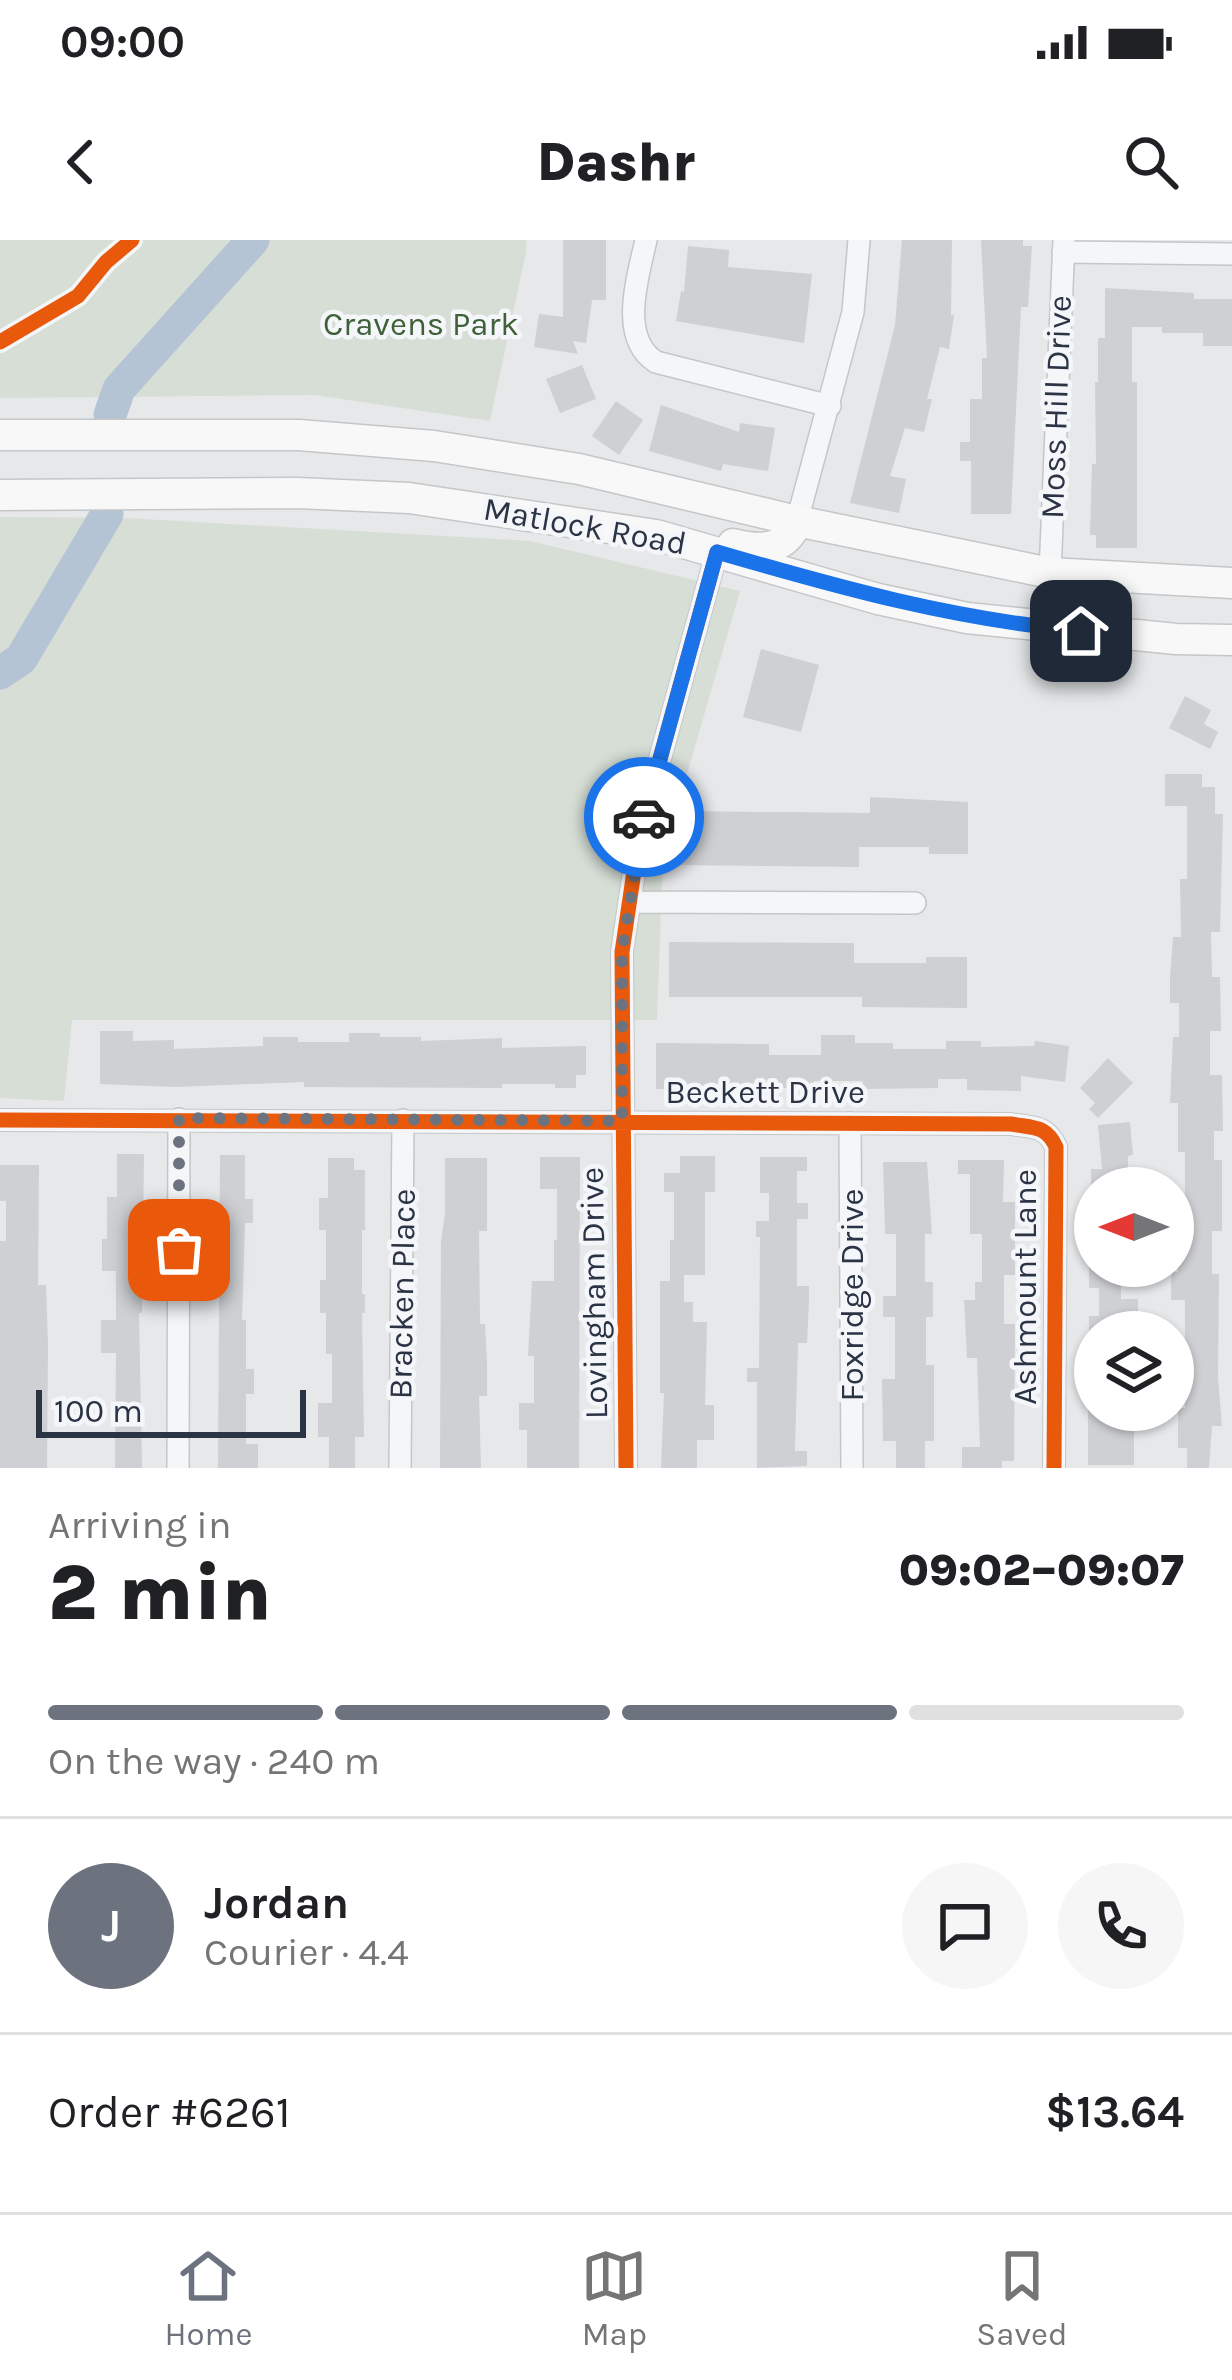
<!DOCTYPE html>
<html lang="en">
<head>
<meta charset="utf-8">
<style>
  body { margin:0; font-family:Karla,sans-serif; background:#f6f6f6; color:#202124; height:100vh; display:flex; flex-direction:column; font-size:45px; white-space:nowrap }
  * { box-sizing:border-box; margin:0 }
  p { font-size:39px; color:#757577 }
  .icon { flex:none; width:66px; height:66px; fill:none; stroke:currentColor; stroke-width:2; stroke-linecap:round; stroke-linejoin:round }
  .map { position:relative; height:1228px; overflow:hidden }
  .details { display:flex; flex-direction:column; background:#fff; flex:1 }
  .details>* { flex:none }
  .needle { width:78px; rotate:270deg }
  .buttons { position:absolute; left:1074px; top:927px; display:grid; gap:24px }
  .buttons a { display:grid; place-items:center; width:120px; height:120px; border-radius:50%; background:#fff; box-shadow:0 3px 9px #0004; font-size:60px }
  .scale { position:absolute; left:36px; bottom:30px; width:270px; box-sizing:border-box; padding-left:12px; border:6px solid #2b3445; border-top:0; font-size:33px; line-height:42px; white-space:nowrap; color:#2b3445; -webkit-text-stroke:9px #f4f6f9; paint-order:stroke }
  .pin { position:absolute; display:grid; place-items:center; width:102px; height:102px; color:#fff; margin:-51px; border-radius:24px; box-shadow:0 6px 18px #0006 }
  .courier { position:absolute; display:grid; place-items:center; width:120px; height:120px; margin:-60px; border:9px solid #1a73e8; border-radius:50%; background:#fff; color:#222; box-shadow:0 3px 15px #0007 }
  .overview em { font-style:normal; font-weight:800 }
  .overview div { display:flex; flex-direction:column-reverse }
  .overview { display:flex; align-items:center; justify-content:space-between; height:204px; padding:0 48px }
  h1 { font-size:78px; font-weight:800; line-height:90px }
  .bar { display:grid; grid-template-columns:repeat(4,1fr); gap:18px 12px; align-content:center; height:144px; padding:0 48px }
  .bar i { height:15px; border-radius:9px; background:#e0e0e0 }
  .bar .selected { background:#6c737f }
  .bar p { grid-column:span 4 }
  .line { display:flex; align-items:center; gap:30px; padding:0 48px; border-top:3px solid #e0e0e0 }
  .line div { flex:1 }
  .round { display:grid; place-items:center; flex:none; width:126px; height:126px; border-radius:63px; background:#f6f6f6 }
  .status { display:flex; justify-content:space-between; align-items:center; height:84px; padding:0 60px; background:#fff; direction:ltr }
  .status svg { height:33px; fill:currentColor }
  header { display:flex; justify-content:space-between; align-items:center; height:156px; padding:0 48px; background:#fff; font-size:54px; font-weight:800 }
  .tabs { display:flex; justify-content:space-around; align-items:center; height:168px; border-top:3px solid #e0e0e0; background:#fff; font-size:33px; color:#757577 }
  .tabs a { display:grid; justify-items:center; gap:6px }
  .tabs .selected { color:#6c737f }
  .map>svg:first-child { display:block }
  .green { fill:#d6ded6 }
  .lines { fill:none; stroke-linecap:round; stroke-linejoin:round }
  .river { stroke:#b4c4d5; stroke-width:33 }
  .building { fill:#ced0d3 }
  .minor-casing { stroke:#c4c6c8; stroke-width:24 }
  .secondary-casing { stroke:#c4c6c8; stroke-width:33 }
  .minor { stroke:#f5f6f7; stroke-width:21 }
  .secondary { stroke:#f8f8f8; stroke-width:30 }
  .cycleway-casing { stroke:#f4f6f9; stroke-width:22 }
  .cycleway { stroke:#e8590c; stroke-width:15 }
  .done { stroke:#6c737f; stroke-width:12; stroke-dasharray:0 21.6 }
  .route { stroke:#1a73e8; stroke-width:15 }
  .labels { text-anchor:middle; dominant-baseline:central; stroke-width:9; stroke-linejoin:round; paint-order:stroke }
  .park-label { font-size:33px; fill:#3f6138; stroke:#f4f6f9 }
  .street-label { font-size:33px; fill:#2b3445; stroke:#f4f6f9 }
</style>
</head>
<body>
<div class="status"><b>09:00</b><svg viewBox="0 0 49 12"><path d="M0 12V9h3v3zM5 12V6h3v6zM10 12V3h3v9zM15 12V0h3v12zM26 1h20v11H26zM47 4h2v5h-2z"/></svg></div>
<header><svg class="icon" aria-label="back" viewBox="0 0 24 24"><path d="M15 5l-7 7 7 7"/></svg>Dashr<svg class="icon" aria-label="search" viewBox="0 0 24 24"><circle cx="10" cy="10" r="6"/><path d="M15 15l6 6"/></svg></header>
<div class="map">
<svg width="1232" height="1228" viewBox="0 0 1232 1228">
  <rect width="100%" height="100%" fill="#e6e8ea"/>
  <path class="green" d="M 0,0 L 526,0 L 526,12 L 490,181 L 315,155 L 0,158 Z
    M 0,277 L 125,278 L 530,301 L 740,351 L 663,617 L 657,780 L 72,780 L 64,861 L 0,858 Z"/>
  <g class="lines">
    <path class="river" d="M 110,175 L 119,149 L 253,0
      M 0,433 L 21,419 L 107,274"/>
  </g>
  <path class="building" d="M 563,0 L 606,0 L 606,60 L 592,60 L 586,103 L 573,101 L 578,114 L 534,107 L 539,74 L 563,77 Z
    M 902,0 L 952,0 L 951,75 L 954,75 L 949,109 L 940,107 L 927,159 L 932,159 L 924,192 L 905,188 L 890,236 L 906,239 L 899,273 L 850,263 L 895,85 Z
    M 981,0 L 1023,0 L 1023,6 L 1032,6 L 1028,67 L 1021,67 L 1011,274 L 971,274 L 971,221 L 960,221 L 960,202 L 970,202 L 970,159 L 982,159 L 982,118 L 987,118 Z
    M 688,6 L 729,10 L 728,27 L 812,34 L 804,103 L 676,81 L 681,51 L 684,52 Z
    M 1105,48 L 1194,53 L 1194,59 L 1232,59 L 1232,106 L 1203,106 L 1203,93 L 1162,93 L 1162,87 L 1132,87 L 1132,142 L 1137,142 L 1137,308 L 1096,308 L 1096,295 L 1090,295 L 1092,224 L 1096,224 L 1095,142 L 1098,142 L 1098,98 L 1105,98 Z
    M 582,125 L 596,159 L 560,173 L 546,139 Z
    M 616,161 L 643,180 L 619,215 L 592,196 Z
    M 661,165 L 739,192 L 740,183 L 775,188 L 768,231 L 723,224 L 721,231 L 649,211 Z
    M 761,409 L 819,425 L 801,492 L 743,477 Z
    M 1185,456 L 1211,470 L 1204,484 L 1218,492 L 1210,509 L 1169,488 Z
    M 1165,534 L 1202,534 L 1202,547 L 1215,547 L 1215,574 L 1223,574 L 1220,692 L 1211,692 L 1212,737 L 1220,737 L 1221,791 L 1210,791 L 1210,835 L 1222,835 L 1223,891 L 1214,891 L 1214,920 L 1222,920 L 1222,991 L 1212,991 L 1212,1034 L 1219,1034 L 1218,1137 L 1222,1186 L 1212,1186 L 1209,1228 L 1187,1228 L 1187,1208 L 1178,1208 L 1178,1168 L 1185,1168 L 1184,1139 L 1177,1139 L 1177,1119 L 1185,1119 L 1185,1060 L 1171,1060 L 1171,1032 L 1178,1032 L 1178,971 L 1185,971 L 1185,912 L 1178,912 L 1178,863 L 1170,863 L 1173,797 L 1179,797 L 1179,763 L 1170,763 L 1170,737 L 1173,697 L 1181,697 L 1180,639 L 1187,639 L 1187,566 L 1165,566 Z
    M 870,557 L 968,562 L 968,614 L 929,614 L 929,607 L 859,607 L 859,627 L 679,625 L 679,571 L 870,573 Z
    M 669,702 L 854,703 L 854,723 L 926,723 L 926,717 L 967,717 L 967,768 L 862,767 L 862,757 L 669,757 Z
    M 100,791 L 133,791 L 133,801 L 174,800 L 174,809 L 263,806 L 263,797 L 298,797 L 298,802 L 349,802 L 349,793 L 380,793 L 380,797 L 421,797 L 421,801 L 502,798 L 502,808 L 586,806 L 586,835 L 576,835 L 576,848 L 555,848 L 555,844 L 502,844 L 502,848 L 304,847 L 304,842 L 175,847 L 100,844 Z
    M 821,795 L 855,795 L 855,803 L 893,803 L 893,809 L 946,809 L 946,801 L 981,801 L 981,807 L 1034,806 L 1035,801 L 1069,806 L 1065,842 L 1021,836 L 1021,851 L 967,850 L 967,839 L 938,839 L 938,848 L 863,849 L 863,841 L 814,841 L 814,848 L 656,849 L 656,803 L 769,804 L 769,815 L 821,815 Z
    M 1108,818 L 1133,843 L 1098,878 L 1089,869 L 1095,863 L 1080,848 Z
    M 1130,882 L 1133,915 L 1128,916 L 1128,948 L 1091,948 L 1091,929 L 1102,929 L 1098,885 Z
    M 117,914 L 144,914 L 142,1073 L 139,1073 L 142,1228 L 115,1228 L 116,1113 L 101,1113 L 101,1080 L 116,1080 L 116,1031 L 102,1031 L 102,999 L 107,999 L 107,957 L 117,957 Z
    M 220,915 L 245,915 L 245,959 L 253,959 L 253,983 L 245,983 L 242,1080 L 246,1080 L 246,1129 L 254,1129 L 254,1154 L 246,1154 L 246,1204 L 258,1204 L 258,1228 L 218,1228 Z
    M 680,916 L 715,916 L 715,952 L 705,952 L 705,1035 L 684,1035 L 684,1062 L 693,1062 L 693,1082 L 707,1082 L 705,1165 L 714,1165 L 714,1200 L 697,1200 L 697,1228 L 661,1228 L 664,1153 L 660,1153 L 660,1041 L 670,1041 L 670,1000 L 674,1000 L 674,952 L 664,952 L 664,933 L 680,933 Z
    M 540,917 L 580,917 L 579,1228 L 527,1228 L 527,1190 L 519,1190 L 519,1163 L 534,1163 L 534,1116 L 528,1116 L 532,1041 L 554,1041 L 554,1000 L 557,1000 L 557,949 L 540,949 Z
    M 760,917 L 807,917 L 807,931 L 797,931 L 797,963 L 808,963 L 808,979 L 797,979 L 797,1046 L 809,1046 L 809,1062 L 807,1103 L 798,1103 L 795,1211 L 807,1211 L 807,1226 L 757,1228 L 757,1142 L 747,1142 L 747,1128 L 759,1128 L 760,997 L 756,997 L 756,981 L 769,981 L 769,953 L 760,953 Z
    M 328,918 L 354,918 L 354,930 L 365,930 L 365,990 L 362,990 L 362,1054 L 365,1054 L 365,1073 L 362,1073 L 364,1197 L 355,1197 L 355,1228 L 329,1228 L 329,1197 L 318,1197 L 318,1163 L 332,1163 L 332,1114 L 326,1114 L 326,1073 L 320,1073 L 320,1040 L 326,1040 L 326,990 L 319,990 L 319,958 L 328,958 Z
    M 445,918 L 487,918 L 487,991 L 479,991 L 480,1084 L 485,1084 L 487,1122 L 487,1156 L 479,1156 L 481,1228 L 440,1228 L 441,1001 L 445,973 Z
    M 958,920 L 1004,920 L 1003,962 L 1015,962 L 1015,1035 L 1004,1035 L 1004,1084 L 1015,1084 L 1014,1221 L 1002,1221 L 1002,1228 L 962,1228 L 962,1207 L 980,1207 L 977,1118 L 967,1118 L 964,1060 L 975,1060 L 975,1042 L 982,1042 L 982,994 L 970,994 L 970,934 L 958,934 Z
    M 883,922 L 927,922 L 932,994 L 925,994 L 925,1042 L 933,1042 L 933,1077 L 926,1077 L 926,1125 L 934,1125 L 934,1201 L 925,1201 L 925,1228 L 896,1228 L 896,1201 L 883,1201 L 882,1139 L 895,1139 L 895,1077 L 883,1077 L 883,1056 L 896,1056 L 896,994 L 885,994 Z
    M 0,925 L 39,925 L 38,1045 L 46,1045 L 48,1104 L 47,1228 L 0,1228 L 0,1001 L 6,1001 L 6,961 L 0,961 Z
    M 1089,1026 L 1121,1026 L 1121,1059 L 1138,1059 L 1138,1092 L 1089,1092 L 1089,1076 L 1099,1076 L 1099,1048 L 1089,1048 Z
    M 1088,1170 L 1134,1170 L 1134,1225 L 1088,1225 Z"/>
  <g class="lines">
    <defs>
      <path id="minor" d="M 646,0 C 638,37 618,98 656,122 L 830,166
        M 1063,12 L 1232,14
        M 797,281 L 853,72 L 859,0
        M 1050,333 L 1064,0
        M 629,662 L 915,663
        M 0,880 L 1011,884 C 1033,888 1046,885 1056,907 L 1054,1228
        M 850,883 L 852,1228
        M 178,1228 L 179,879
        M 400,1228 L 403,880
        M 626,1228 L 622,712 L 640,591 L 717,312"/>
      <path id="secondary" d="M 0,195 L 299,195 L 434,206 L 579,229 L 797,281 L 1050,333 L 1232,343
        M 0,255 L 297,253 L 409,258 L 656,295 L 878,359 L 967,378 L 1176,399 L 1232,400
        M 733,304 C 761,311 786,311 797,281"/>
    </defs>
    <use href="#minor" class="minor-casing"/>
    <use href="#secondary" class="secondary-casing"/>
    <use href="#minor" class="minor"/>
    <use href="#secondary" class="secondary"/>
    <defs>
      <path id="cycleway" d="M 0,102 L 78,56 L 106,22 L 132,0
        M 0,880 L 1011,884 C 1033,888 1046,885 1056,907 L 1054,1228
        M 626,1228 L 622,712 L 640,591 L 717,312"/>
    </defs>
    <use href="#cycleway" class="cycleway-casing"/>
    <use href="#cycleway" class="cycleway"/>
  </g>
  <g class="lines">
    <path class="done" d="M 179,1010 L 179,878 L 622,881 L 622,712 L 644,577"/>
    <path class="route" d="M 644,577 L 717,312 C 841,348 952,379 1081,391"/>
  </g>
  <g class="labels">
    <g class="park-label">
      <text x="421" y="84">Cravens Park</text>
    </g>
    <g class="street-label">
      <text transform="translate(1056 167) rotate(-88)">Moss Hill Drive</text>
      <text transform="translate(585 286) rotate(10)">Matlock Road</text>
      <text x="765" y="852">Beckett Drive</text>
      <text transform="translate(1025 1047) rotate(-90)">Ashmount Lane</text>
      <text transform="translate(594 1053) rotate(-91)">Lovingham Drive</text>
      <text transform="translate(402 1054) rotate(-89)">Bracken Place</text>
      <text transform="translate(852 1055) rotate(-90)">Foxridge Drive</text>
    </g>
  </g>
</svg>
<div class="buttons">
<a><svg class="needle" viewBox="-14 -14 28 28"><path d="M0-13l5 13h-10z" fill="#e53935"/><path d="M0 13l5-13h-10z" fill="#757577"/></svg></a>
<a><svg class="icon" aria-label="layers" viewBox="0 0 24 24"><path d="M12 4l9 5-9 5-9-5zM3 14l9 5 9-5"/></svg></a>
</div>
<div class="scale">100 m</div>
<div class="pin" style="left:179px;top:1010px;background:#ea580c"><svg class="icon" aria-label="bag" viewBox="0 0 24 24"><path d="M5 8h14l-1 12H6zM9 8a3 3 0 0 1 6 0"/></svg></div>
<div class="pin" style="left:1081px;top:391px;background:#1f2937"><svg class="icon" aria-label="home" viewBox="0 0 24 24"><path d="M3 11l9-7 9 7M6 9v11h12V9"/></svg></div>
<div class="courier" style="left:644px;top:577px"><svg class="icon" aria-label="car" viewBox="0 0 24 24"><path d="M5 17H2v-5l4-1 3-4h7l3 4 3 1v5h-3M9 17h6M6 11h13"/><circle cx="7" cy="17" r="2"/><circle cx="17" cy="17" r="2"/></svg></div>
</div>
<section class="details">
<div class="overview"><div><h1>2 min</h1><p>Arriving in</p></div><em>09:02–09:07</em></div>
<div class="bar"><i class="selected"></i><i class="selected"></i><i class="selected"></i><i></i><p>On the way · 240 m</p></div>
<div class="line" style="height:216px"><b class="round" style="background:#6c737f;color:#fff">J</b><div><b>Jordan</b><p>Courier · 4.4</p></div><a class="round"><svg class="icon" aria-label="chat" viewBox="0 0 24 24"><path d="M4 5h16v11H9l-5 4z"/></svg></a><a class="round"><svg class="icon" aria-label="phone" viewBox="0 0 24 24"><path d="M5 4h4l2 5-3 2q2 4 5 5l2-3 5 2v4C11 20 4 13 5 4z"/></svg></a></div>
<div class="line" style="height:156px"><div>Order #6261</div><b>$13.64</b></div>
</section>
<nav class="tabs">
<a class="selected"><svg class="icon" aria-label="home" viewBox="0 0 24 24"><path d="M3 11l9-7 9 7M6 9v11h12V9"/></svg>Home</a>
<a><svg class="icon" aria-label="map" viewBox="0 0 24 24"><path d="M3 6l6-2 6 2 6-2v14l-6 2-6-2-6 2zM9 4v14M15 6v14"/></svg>Map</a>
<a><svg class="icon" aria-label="saved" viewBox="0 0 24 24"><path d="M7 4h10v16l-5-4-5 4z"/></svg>Saved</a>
</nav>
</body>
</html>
